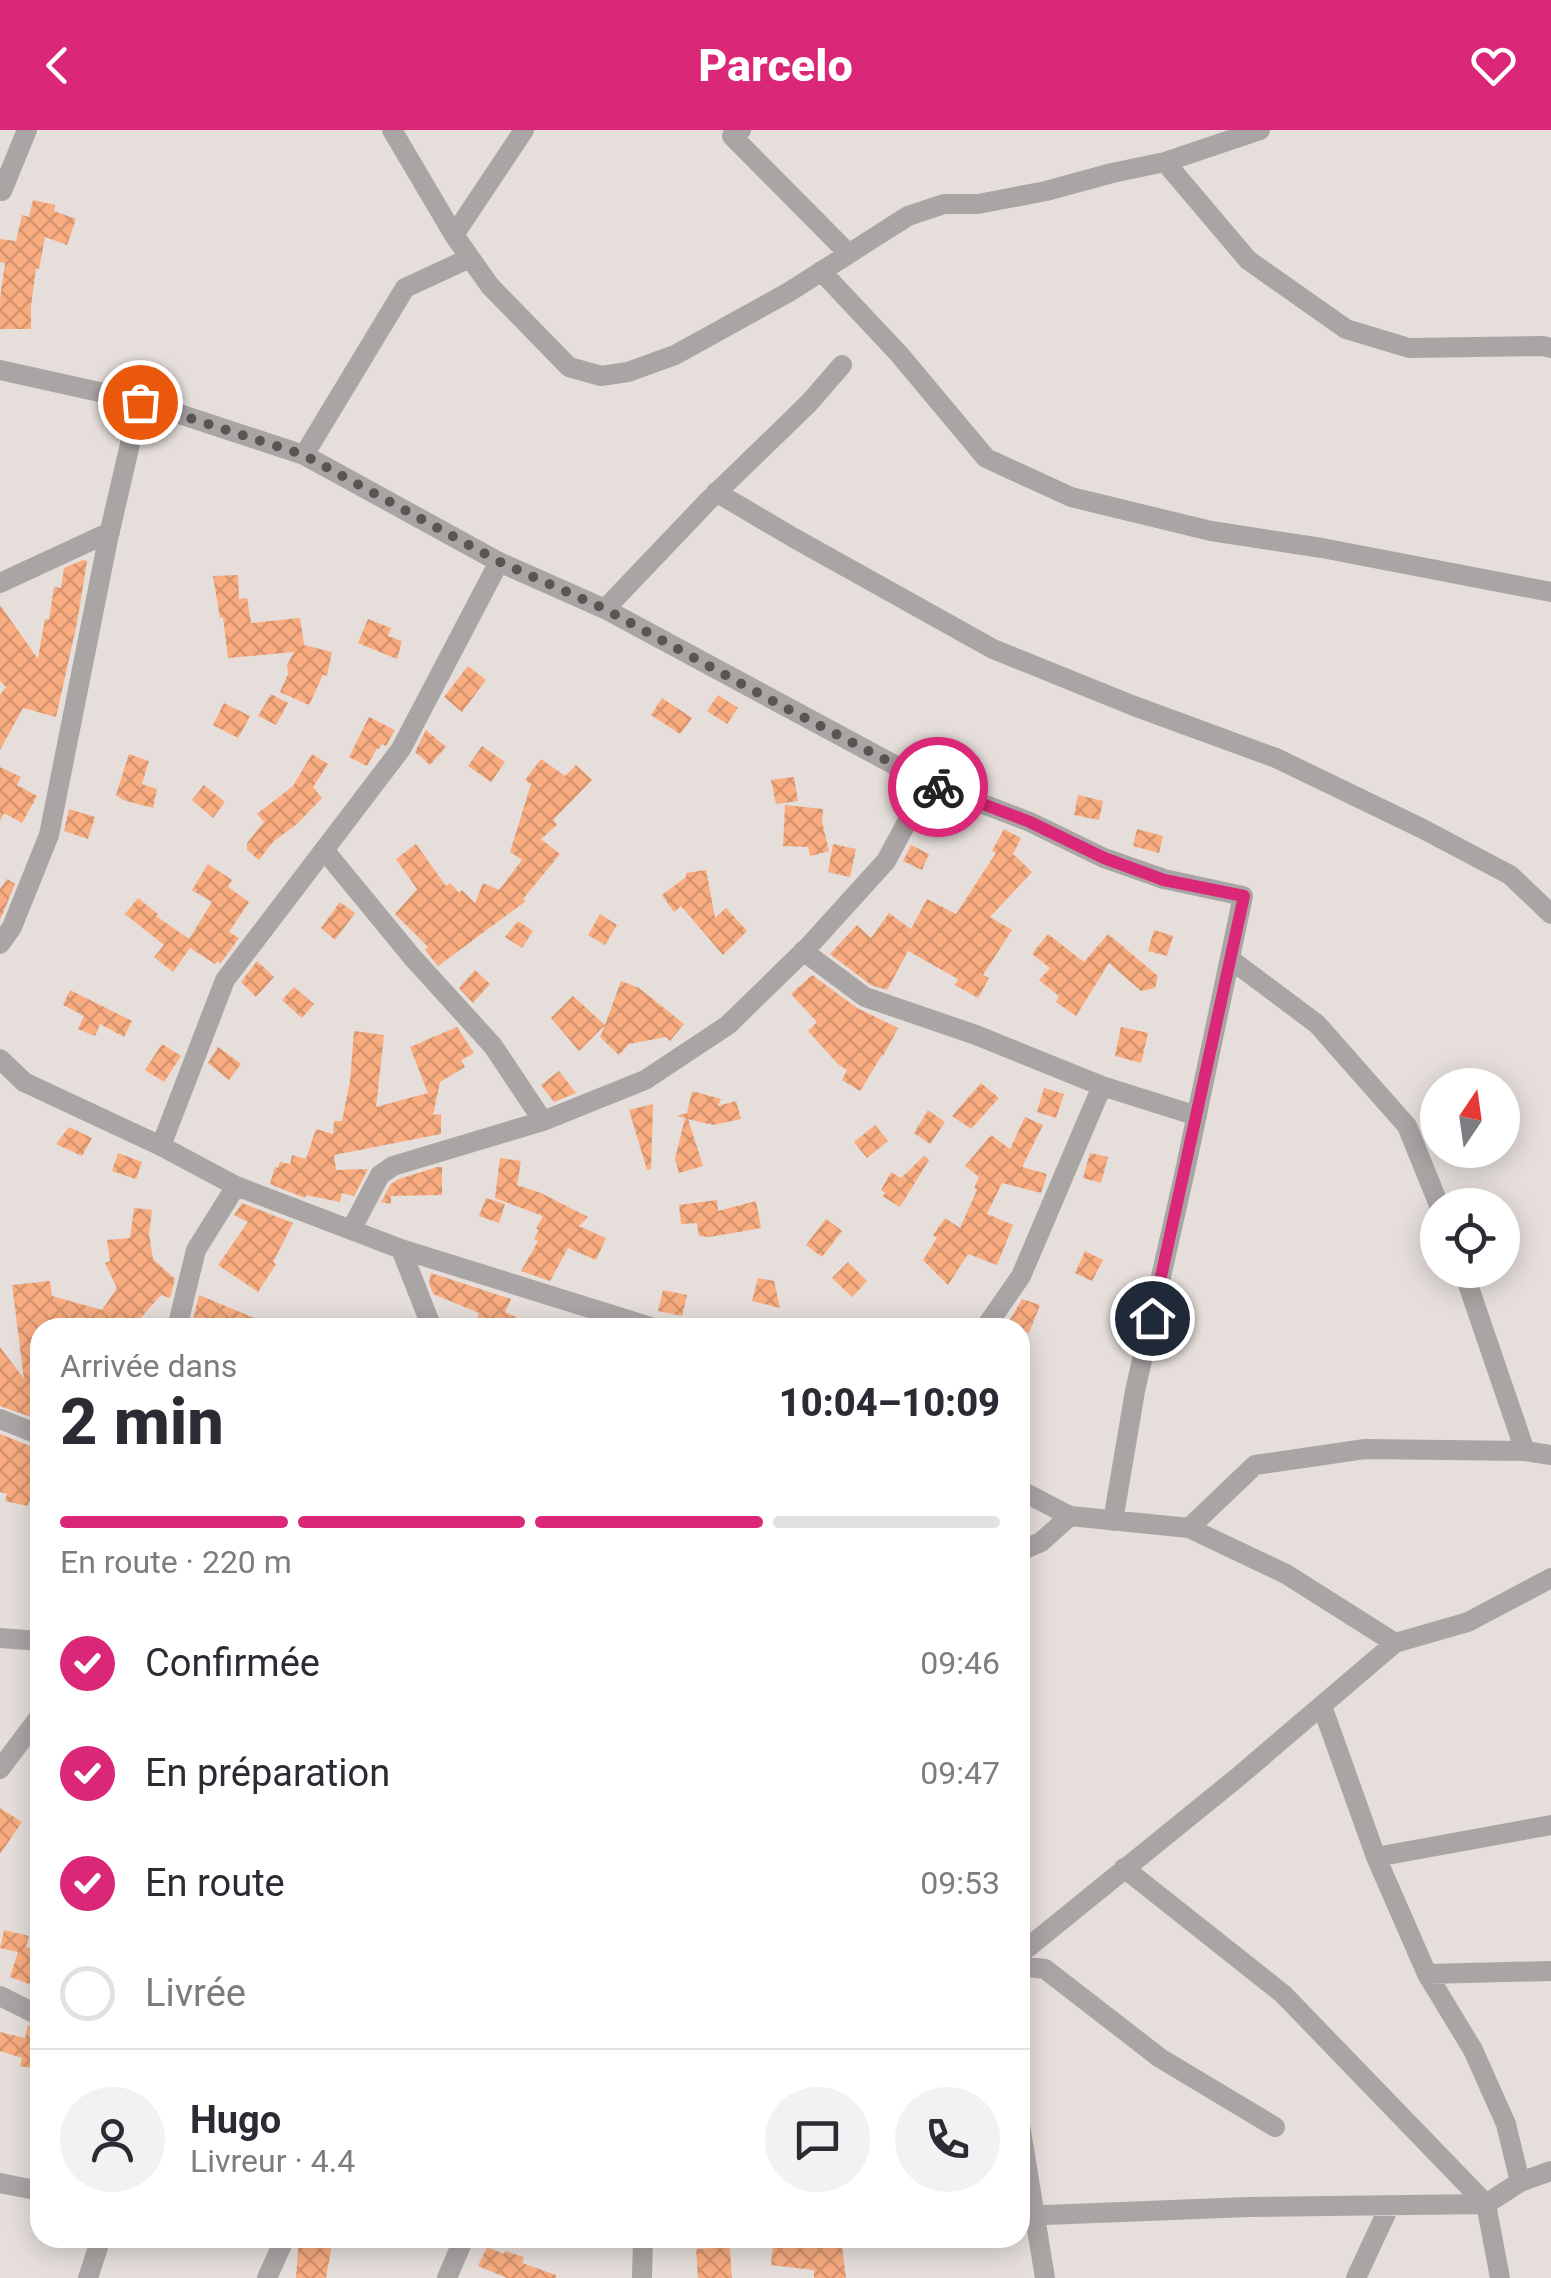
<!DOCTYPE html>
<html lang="fr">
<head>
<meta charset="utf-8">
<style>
  body { margin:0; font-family:Roboto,sans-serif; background:#f2f2f3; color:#2b2b33; height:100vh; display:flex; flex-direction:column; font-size:38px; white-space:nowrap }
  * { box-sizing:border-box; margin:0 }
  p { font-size:32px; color:#7c7c81 }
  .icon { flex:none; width:55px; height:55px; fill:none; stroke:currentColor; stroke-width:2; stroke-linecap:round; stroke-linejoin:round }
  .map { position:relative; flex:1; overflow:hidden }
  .panel { position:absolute; left:30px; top:1188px; width:1000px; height:930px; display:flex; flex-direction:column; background:#fff; border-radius:30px; box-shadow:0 5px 25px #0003 }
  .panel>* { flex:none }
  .needle { width:65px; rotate:13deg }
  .buttons { position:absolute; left:1420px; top:938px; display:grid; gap:20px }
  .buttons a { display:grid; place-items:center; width:100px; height:100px; border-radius:50%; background:#fff; box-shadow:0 5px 25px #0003; font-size:50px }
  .pin { position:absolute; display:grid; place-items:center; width:85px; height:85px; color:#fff; margin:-42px; border:5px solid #fff; border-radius:50%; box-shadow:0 2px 10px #0007 }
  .courier { position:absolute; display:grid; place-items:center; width:100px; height:100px; margin:-50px; border:8px solid #db2777; border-radius:50%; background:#fff; color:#222; box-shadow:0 2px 12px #0007 }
  .overview em { font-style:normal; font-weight:800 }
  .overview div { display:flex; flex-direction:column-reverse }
  .overview { display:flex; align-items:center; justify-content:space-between; height:170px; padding:0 30px }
  h1 { font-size:65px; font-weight:800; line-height:75px }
  .bar { display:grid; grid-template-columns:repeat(4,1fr); gap:15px 10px; align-content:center; height:120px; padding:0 30px }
  .bar i { height:12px; border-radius:8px; background:#e1e1e2 }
  .bar .current { background:#db2777 }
  .bar p { grid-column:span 4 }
  .line { display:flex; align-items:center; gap:25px; padding:0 30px; border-top:2px solid #e1e1e2 }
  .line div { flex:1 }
  .round { display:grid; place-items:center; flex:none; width:105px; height:105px; border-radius:52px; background:#f2f2f3 }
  ol { padding:0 30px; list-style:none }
  li { display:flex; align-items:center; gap:30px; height:110px }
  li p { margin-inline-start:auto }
  li .icon { padding:10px; border-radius:50%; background:#db2777; color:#fff; stroke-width:4 }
  li:last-child { color:#7c7c81 }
  li i { width:55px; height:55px; border:5px solid #e1e1e2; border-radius:50% }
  header { display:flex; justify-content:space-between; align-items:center; height:130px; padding:0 30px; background:#db2777; color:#fff; font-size:45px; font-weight:800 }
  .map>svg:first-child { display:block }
  .building { fill:url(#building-cross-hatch) }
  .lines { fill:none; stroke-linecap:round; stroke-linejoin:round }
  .street { stroke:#a9a5a4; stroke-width:20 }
  .done { stroke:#595553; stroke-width:10; stroke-dasharray:0 18 }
  .route { stroke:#db2777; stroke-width:12 }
</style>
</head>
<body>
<header><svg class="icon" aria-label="back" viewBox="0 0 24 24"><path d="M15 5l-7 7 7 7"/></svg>Parcelo<svg class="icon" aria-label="heart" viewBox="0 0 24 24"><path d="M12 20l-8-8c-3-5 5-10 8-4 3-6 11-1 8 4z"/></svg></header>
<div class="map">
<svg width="1551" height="2148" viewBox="0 0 1551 2148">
  <defs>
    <pattern id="building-cross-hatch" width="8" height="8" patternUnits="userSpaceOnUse" patternTransform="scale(2.5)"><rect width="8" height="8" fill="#f9ac80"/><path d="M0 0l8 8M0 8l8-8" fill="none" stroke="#d4936d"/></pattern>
  </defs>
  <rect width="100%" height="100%" fill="#e5deda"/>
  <path class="building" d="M 33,70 L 55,75 L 54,81 L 76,89 L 67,115 L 45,107 L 39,139 L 36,138 L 31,176 L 31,199 L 0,199 L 0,168 L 5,133 L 0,132 L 0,109 L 16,111 L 22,85 L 29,87 Z
    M 83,430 L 87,431 L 77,493 L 56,587 L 23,578 L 0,620 L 0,565 L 6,557 L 0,551 L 0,475 L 38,529 L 45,489 L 49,490 L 54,457 L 61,458 L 64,438 Z
    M 238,445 L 239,469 L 247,468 L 251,493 L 300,488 L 304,515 L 332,522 L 327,546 L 323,545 L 309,575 L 280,562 L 288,544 L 287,535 L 294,522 L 228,528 L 223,487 L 220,488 L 213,446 Z
    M 368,489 L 391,498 L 388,506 L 402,511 L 397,529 L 358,513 Z
    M 468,536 L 486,550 L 462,582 L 444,567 Z
    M 271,564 L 288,573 L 276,595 L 258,586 Z
    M 718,565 L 738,578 L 727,594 L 707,581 Z
    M 662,568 L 692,588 L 680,604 L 651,585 Z
    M 224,573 L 250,586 L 238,608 L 213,595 Z
    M 369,587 L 395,600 L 386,616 L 382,614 L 379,619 L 377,618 L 367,636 L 349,627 Z
    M 426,600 L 446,617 L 430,635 L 415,622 Z
    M 482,616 L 505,632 L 491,652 L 468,636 Z
    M 129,624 L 149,631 L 142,654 L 157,659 L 153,678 L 123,670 L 116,665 Z
    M 312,624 L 328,634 L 313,657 L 322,668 L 298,693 L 273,712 L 259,730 L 247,720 L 247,713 L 264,692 L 257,684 L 293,656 Z
    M 541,629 L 565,646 L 576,635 L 592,650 L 553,690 L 557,695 L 541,709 L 560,724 L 523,769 L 526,771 L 438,836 L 425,820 L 428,817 L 395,784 L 417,759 L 396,729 L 416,714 L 446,756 L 450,753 L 459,763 L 462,760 L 475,773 L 483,753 L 499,760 L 522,730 L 510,722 L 531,654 L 525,650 Z
    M 0,637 L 21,647 L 17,655 L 37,666 L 22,693 L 4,683 L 0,691 Z
    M 794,647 L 798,671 L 776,674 L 771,650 Z
    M 204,655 L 225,672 L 213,688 L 192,670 Z
    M 1078,665 L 1103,671 L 1099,690 L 1074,685 Z
    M 785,675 L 823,679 L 822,692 L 829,721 L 810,726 L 808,717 L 783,716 Z
    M 69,679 L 95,687 L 88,709 L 64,701 Z
    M 1004,699 L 1021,708 L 1013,724 L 1032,742 L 990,787 L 1012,800 L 983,845 L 989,848 L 978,868 L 955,855 L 958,849 L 908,821 L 887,860 L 871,855 L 830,824 L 857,795 L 871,808 L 889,783 L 911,799 L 927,769 L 956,784 L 996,723 L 992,721 Z
    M 1137,699 L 1163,706 L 1159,723 L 1133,716 Z
    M 833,714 L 856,719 L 850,747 L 828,742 Z
    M 911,715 L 929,724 L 922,740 L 903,731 Z
    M 208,734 L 232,750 L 228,757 L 249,772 L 229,802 L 239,808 L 220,834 L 218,831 L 215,834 L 190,818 L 173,842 L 154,827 L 164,815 L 125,784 L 138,768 L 158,784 L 156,786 L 189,809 L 212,772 L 192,760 Z
    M 706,740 L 715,788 L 726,778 L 747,801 L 723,825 L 681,776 L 674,782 L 662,765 L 686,747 L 686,743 Z
    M 7,749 L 15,754 L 0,790 L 0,759 Z
    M 340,772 L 355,783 L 335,810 L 321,798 Z
    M 600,784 L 617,795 L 605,815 L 588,805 Z
    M 518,791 L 533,801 L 522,818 L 505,807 Z
    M 1154,800 L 1173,806 L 1167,826 L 1148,821 Z
    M 1048,804 L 1084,832 L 1108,804 L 1158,846 L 1155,858 L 1141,861 L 1109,833 L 1076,886 L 1056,872 L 1059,866 L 1039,850 L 1050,838 L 1032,824 Z
    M 257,831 L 274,847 L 256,867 L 241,852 Z
    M 475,840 L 490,854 L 473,873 L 459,858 Z
    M 812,845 L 857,878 L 898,898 L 883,926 L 882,925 L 860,961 L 842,950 L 847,940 L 838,934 L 808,901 L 817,892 L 791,864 Z
    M 621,851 L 639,858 L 684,894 L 670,911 L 666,907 L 629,914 L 619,925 L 600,907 L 605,895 L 579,921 L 551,888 L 573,866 L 605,895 Z
    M 294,857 L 314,874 L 302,888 L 282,870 Z
    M 70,860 L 132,891 L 124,907 L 100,894 L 95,906 L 78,899 L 84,886 L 63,875 Z
    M 457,897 L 474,923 L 461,930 L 465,937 L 440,952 L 433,985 L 441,984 L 441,1004 L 334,1025 L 336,1040 L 368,1039 L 354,1066 L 342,1063 L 340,1072 L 306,1065 L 305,1068 L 270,1054 L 275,1037 L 278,1038 L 280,1032 L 290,1034 L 292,1025 L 306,1029 L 316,999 L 333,1004 L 334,991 L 342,991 L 350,951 L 354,901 L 384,905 L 376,977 L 428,963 L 410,917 Z
    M 1121,897 L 1148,903 L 1141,933 L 1115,926 Z
    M 162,914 L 181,926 L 164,952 L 145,940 Z
    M 218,917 L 241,934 L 229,950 L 208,933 Z
    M 559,941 L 576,963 L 554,972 L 541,955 Z
    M 981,953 L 999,968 L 971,999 L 952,986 Z
    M 1044,958 L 1064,964 L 1056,988 L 1037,982 Z
    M 692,961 L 721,969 L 718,976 L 736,971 L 741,989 L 713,995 L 688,989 L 703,1036 L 679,1043 L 675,1029 L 685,988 L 676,986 L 687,983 Z
    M 653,974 L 651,1039 L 647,1040 L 629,980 Z
    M 928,980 L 945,992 L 930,1014 L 914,1003 Z
    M 1025,987 L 1043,995 L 1022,1037 L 1047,1044 L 1041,1063 L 1002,1053 L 987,1084 L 1013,1095 L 997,1135 L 968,1124 L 948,1155 L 923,1130 L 937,1108 L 933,1105 L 945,1088 L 960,1098 L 977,1060 L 974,1058 L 979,1047 L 965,1036 L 991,1005 L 1010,1019 Z
    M 875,995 L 888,1011 L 867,1028 L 854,1012 Z
    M 69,997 L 92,1008 L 82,1026 L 56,1014 Z
    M 118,1023 L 142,1032 L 136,1049 L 112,1041 Z
    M 1090,1023 L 1108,1027 L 1101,1053 L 1083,1048 Z
    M 924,1026 L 929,1030 L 900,1077 L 882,1066 L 886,1063 L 881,1060 L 891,1042 L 901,1048 Z
    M 500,1028 L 521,1031 L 517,1055 L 541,1063 L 588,1087 L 579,1096 L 606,1108 L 596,1130 L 568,1118 L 550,1151 L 521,1141 L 538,1111 L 534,1109 L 539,1100 L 536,1099 L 543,1086 L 495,1068 Z
    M 437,1037 L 442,1037 L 442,1065 L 391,1066 L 391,1074 L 381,1072 L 391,1054 L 399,1049 Z
    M 486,1068 L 505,1074 L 499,1093 L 479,1086 Z
    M 717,1070 L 718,1081 L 756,1071 L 761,1098 L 710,1107 L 699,1106 L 697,1093 L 681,1094 L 679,1075 Z
    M 242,1073 L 293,1093 L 273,1132 L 276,1134 L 258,1162 L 218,1135 L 248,1092 L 234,1085 Z
    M 134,1078 L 152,1080 L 149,1104 L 153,1129 L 175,1149 L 170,1168 L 161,1165 L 138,1191 L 144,1192 L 143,1198 L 40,1198 L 40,1281 L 38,1281 L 37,1289 L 0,1276 L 0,1217 L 24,1249 L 12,1155 L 50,1151 L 52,1166 L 102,1180 L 117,1158 L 105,1133 L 110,1131 L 107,1110 L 130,1108 Z
    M 826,1089 L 842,1101 L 822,1127 L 806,1115 Z
    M 1085,1121 L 1103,1130 L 1092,1151 L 1075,1143 Z
    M 848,1132 L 867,1151 L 852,1167 L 832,1148 Z
    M 431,1143 L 511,1169 L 505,1182 L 539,1198 L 475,1198 L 479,1183 L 433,1164 L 429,1153 Z
    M 758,1148 L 774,1151 L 780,1178 L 752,1171 Z
    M 663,1160 L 687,1165 L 682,1186 L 658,1181 Z
    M 199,1165 L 276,1197 L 276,1198 L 191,1198 Z
    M 1022,1169 L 1040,1175 L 1029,1203 L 1020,1200 L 1020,1198 L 1007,1195 Z
    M 0,1304 L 35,1318 L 33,1324 L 40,1326 L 40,1374 L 29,1371 L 28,1376 L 5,1371 L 7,1364 L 0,1362 Z
    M 0,1678 L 22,1692 L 0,1724 Z
    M 4,1800 L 29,1806 L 26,1817 L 40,1820 L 40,1858 L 10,1847 L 18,1822 L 0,1818 Z
    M 28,1895 L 40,1900 L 40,1940 L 20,1936 L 22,1928 L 0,1921 L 0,1902 L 25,1908 Z
    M 299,2108 L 333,2108 L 326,2148 L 296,2148 Z
    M 712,2108 L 729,2108 L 732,2148 L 698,2148 L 696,2119 L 712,2118 Z
    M 785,2108 L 841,2108 L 846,2148 L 814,2148 L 814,2140 L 771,2135 L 773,2115 L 784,2116 Z
    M 487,2117 L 504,2124 L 505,2121 L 524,2127 L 522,2133 L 556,2145 L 556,2148 L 507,2148 L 478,2136 Z"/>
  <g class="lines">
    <path class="street" d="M 392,0 L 454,105 L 490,156 L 569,237 L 601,246 L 628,242 L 675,225 L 789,162 L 908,86 L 944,74 L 978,74 L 1046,61 L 1112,43 L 1165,32 L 1260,0
      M 741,0 L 732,6 L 848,123
      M 1165,32 L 1248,130 L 1346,199 L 1409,218 L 1543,216 L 1551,218
      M 2,61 L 27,0
      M 454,105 L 524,0
      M 821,141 L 899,224 L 986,328 L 1071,367 L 1211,401 L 1322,418 L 1551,462
      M 0,240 L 140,271 L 304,325 L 499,432 L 605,479 L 928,653 L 1030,692 L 1104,728 L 1164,749 L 1243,766 L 1185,1041 L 1135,1261 L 1113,1391
      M 304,325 L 405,158 L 470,128
      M 716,362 L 794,408 L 993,519 L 1134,576 L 1276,628 L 1421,698 L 1510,745 L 1551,784
      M 0,453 L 110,402
      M 605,479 L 707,372 L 809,273 L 842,235
      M 325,721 L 413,828 L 493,916 L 543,991
      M 0,814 L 12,797 L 49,705 L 108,409 L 140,271
      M 803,821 L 865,867 L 976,905 L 1102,956 L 1197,986
      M 1230,829 L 1317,894 L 1407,996 L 1439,1075
      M 0,929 L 24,952 L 161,1016 L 236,1056 L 401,1119 L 654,1198
      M 161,1016 L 225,850 L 401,619 L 499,432
      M 351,1100 L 380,1045 L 393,1036 L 543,991 L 645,950 L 728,895 L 809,816 L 886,731 L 928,653
      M 401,1119 L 432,1198
      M 1463,1140 L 1525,1321
      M 177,1198 L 196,1120 L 236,1056
      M 985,1198 L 1021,1146 L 1102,956
      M 0,1289 L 40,1305
      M 1020,1360 L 1070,1386 L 1189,1398 L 1286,1444 L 1395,1513
      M 1189,1398 L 1255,1335 L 1365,1319 L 1525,1321 L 1551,1325
      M 1020,1421 L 1041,1412 L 1070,1386
      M 0,1508 L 40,1511
      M 1322,1576 L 1376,1727 L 1551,1695
      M 0,1639 L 40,1586
      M 1376,1727 L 1427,1844 L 1473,1920 L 1506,1994 L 1520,2052
      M 1124,1738 L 1283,1864 L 1486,2074 L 1520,2052 L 1551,2041
      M 1020,1824 L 1238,1647 L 1395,1513 L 1468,1492 L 1551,1448
      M 1020,1836 L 1045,1839 L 1160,1928 L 1275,1997
      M 1427,1844 L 1551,1841
      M 0,1866 L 40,1886
      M 1020,1995 L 1045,2148
      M 0,2053 L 40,2061
      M 1020,2086 L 1248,2077 L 1486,2074 L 1500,2148
      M 88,2148 L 101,2108
      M 267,2148 L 285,2108
      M 447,2148 L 464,2108
      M 642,2148 L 643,2108
      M 1356,2148 L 1390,2075"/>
  </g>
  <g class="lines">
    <path class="done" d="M 140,272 L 304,325 L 500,432 L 605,479 L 780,575 L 938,657"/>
    <path class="route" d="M 938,657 L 1030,692 L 1104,728 L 1164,750 L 1244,766 L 1152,1188"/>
  </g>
</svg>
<div class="buttons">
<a><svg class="needle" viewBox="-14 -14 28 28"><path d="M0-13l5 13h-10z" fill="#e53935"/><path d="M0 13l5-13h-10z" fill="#7c7c81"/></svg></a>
<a><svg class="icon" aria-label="locate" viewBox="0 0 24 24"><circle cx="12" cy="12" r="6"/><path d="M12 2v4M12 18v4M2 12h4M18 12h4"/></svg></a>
</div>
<div class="pin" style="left:140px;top:272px;background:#ea580c"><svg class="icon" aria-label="bag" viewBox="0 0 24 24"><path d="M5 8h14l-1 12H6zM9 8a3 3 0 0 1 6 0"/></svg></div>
<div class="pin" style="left:1152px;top:1188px;background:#1f2937"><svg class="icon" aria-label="home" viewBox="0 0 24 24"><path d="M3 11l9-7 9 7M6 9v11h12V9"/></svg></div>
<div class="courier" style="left:938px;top:657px"><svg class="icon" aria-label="bike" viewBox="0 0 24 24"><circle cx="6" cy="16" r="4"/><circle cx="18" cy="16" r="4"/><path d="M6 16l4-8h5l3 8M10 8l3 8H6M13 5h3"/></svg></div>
<section class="panel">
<div class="overview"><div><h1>2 min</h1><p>Arrivée dans</p></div><em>10:04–10:09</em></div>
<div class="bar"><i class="current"></i><i class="current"></i><i class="current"></i><i></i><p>En route · 220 m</p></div>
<ol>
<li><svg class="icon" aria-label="check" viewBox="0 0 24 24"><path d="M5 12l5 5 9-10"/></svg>Confirmée<p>09:46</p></li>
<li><svg class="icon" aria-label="check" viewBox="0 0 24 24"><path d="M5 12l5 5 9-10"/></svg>En préparation<p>09:47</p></li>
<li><svg class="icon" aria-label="check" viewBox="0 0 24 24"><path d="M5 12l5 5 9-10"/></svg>En route<p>09:53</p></li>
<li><i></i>Livrée</li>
</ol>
<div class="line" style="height:180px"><a class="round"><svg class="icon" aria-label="person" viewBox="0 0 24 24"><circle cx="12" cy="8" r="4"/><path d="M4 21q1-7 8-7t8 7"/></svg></a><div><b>Hugo</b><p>Livreur · 4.4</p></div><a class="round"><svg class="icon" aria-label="chat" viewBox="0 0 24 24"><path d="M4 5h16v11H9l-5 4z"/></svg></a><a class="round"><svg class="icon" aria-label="phone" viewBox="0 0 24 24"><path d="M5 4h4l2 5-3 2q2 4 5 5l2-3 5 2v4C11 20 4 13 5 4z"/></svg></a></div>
</section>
</div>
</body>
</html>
